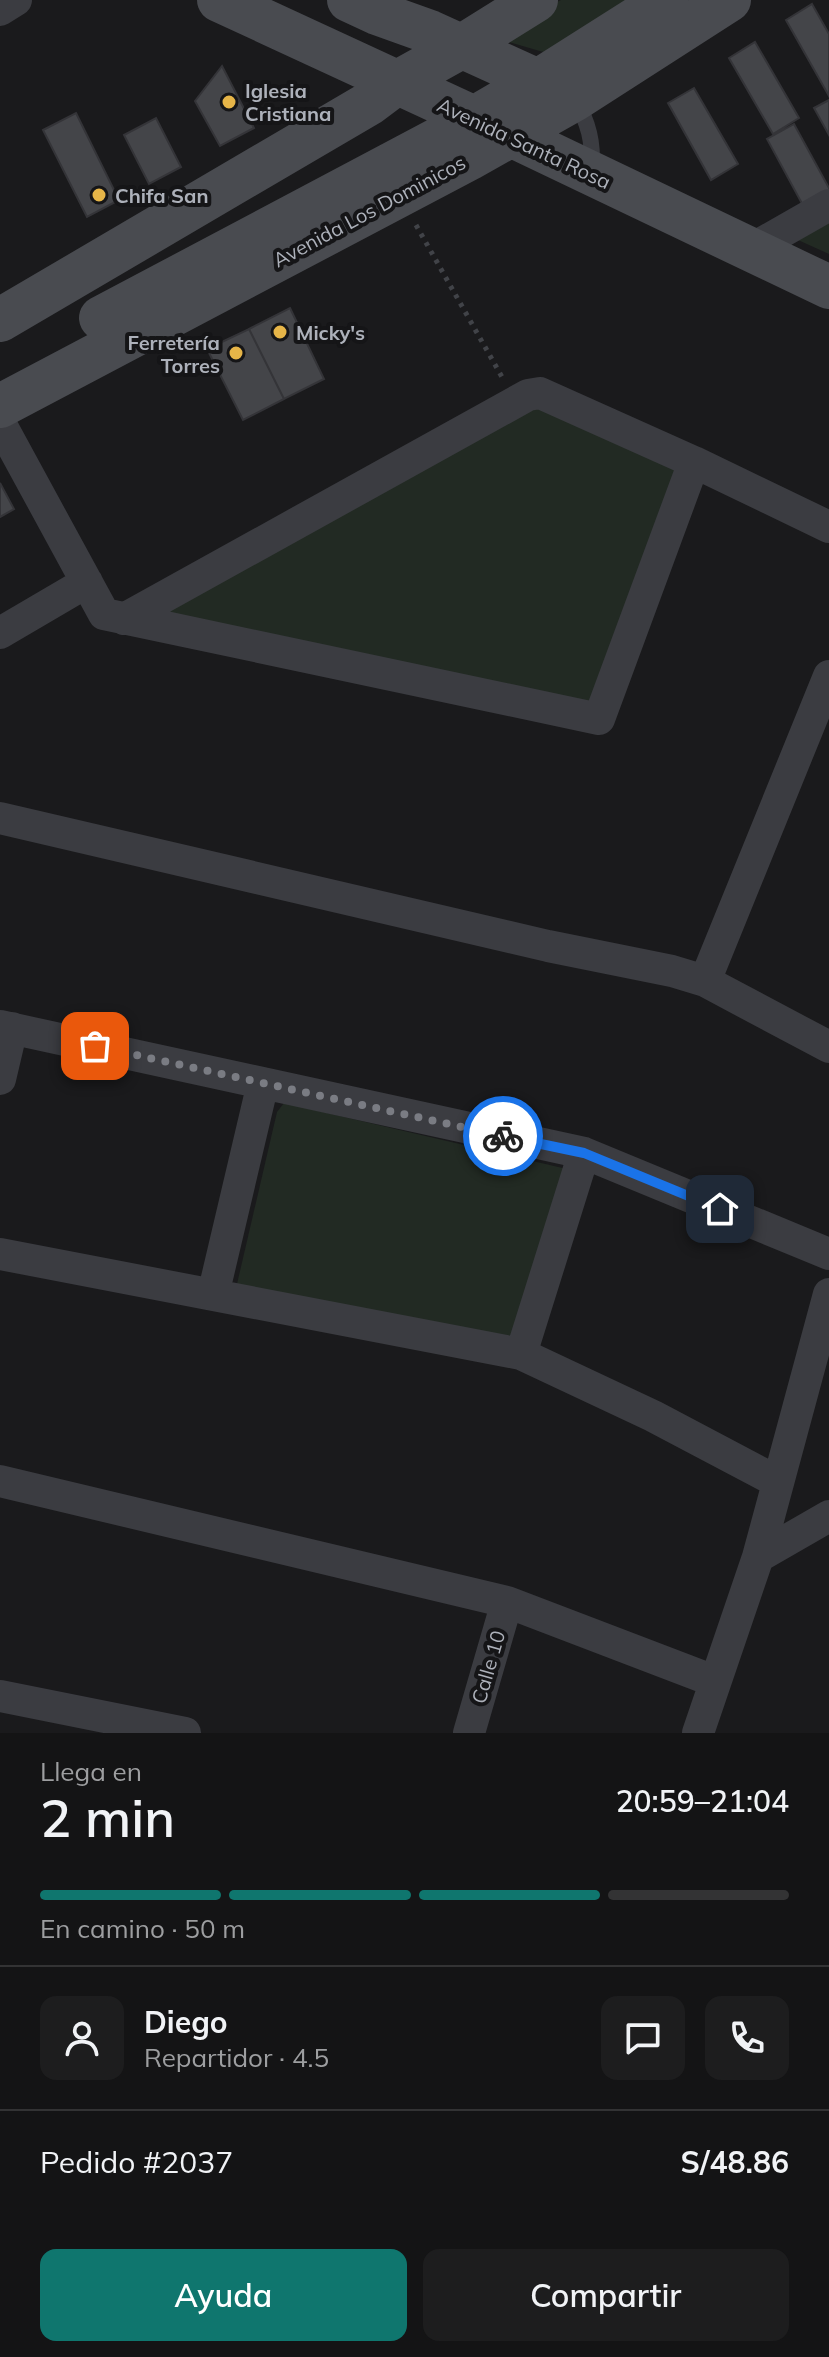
<!DOCTYPE html>
<html lang="es">
<head>
<meta charset="utf-8">
<style>
  body { margin:0; font-family:Mulish,sans-serif; background:#1d1d1e; color:#f1f3f6; height:100vh; display:flex; flex-direction:column; font-size:30px; white-space:nowrap }
  * { box-sizing:border-box; margin:0 }
  p { font-size:26px; color:#9d9ea0 }
  .icon { flex:none; width:44px; height:44px; fill:none; stroke:currentColor; stroke-width:2; stroke-linecap:round; stroke-linejoin:round }
  .map { position:relative; height:1733px; overflow:hidden }
  .panel { display:flex; flex-direction:column; background:#141415; flex:1 }
  .panel>* { flex:none }
  .pin { position:absolute; display:grid; place-items:center; width:68px; height:68px; color:#fff; margin:-34px; border-radius:16px; box-shadow:0 4px 12px #0006 }
  .courier { position:absolute; display:grid; place-items:center; width:80px; height:80px; margin:-40px; border:6px solid #1a73e8; border-radius:50%; background:#fff; color:#222; box-shadow:0 2px 10px #0007 }
  .head em { font-style:normal; font-weight:600 }
  .head div { display:flex; flex-direction:column-reverse }
  .head { display:flex; align-items:center; justify-content:space-between; height:136px; padding:0 40px }
  h1 { font-size:52px; font-weight:600; line-height:60px }
  .bar { display:grid; grid-template-columns:repeat(4,1fr); gap:12px 8px; align-content:center; height:96px; padding:0 40px }
  .bar i { height:10px; border-radius:6px; background:#333334 }
  .bar .selected { background:#0f766e }
  .bar p { grid-column:span 4 }
  .line { display:flex; align-items:center; gap:20px; padding:0 40px; border-top:2px solid #333334 }
  .line div { flex:1 }
  .round { display:grid; place-items:center; flex:none; width:84px; height:84px; border-radius:16px; background:#1d1d1e }
  .primary-button { display:flex; gap:16px; margin-top:auto; padding:16px 40px }
  .primary-button a { flex:1; height:92px; border-radius:16px; background:#0f766e; color:#fff; font-size:32px; font-weight:600; line-height:92px; text-align:center }
  .primary-button a+a { background:#1d1d1e; color:#f1f3f6 }
  .map>svg:first-child { display:block }
  .green { fill:#222a23 }
  .building { fill:#444549; stroke:#343438; stroke-width:2 }
  .lines { fill:none; stroke-linecap:round; stroke-linejoin:round }
  .path { stroke:#414348; stroke-width:5; stroke-dasharray:4 6; stroke-linecap:butt }
  .lane { stroke:#3b3c41; stroke-width:16 }
  .street { stroke:#3b3c41; stroke-width:32 }
  .secondary { stroke:#494b50; stroke-width:44 }
  .done { stroke:#7a7c83; stroke-width:8; stroke-dasharray:0 14.4 }
  .route { stroke:#1a73e8; stroke-width:10 }
  .poi-dot { fill:#e6b548; stroke:#151517; stroke-width:3 }
  .labels { text-anchor:middle; dominant-baseline:central; stroke-width:8; stroke-linejoin:round; paint-order:stroke }
  .poi-label { font-size:20px; font-weight:bold; fill:#adb1ba; stroke:#151517; text-anchor:start }
  .street-label { font-size:20px; fill:#adb1ba; stroke:#151517 }
</style>
</head>
<body>
<div class="map">
<svg width="829" height="1733" viewBox="0 0 829 1733">
  <rect width="100%" height="100%" fill="#1a1a1c"/>
  <path class="green" d="M 561,0 L 639,0 L 550,54 L 499,39 L 532,14 Z
    M 829,222 L 829,254 L 798,240 Z
    M 540,403 L 681,468 L 593,708 L 160,613 Z
    M 284,1103 L 571,1170 L 519,1346 L 237,1284 L 277,1112 Z"/>
  <path class="building" d="M 812,4 L 829,34 L 829,96 L 786,20 Z
    M 755,42 L 799,118 L 773,134 L 729,58 Z
    M 222,66 L 254,128 L 220,146 L 195,101 Z
    M 694,88 L 738,164 L 711,180 L 668,103 Z
    M 829,100 L 829,135 L 814,108 Z
    M 76,113 L 119,200 L 87,217 L 43,130 Z
    M 156,118 L 181,167 L 149,184 L 124,135 Z
    M 794,124 L 829,188 L 829,199 L 806,211 L 767,139 Z
    M 290,308 L 324,379 L 284,399 L 249,329 Z
    M 249,329 L 284,399 L 243,420 L 207,349 Z
    M 0,483 L 14,509 L 0,517 Z"/>
  <g class="lines">
    <path class="path" d="M 416,225 L 502,377"/>
    <path class="lane" d="M 575,100 C 589,123 593,142 592,169"/>
    <path class="street" d="M 0,10 L 16,0
      M 750,250 L 829,205
      M 0,423 L 104,614 L 599,719 L 694,462
      M 124,619 L 528,395 L 540,393 L 694,462 L 829,527
      M 0,633 L 87,582
      M 0,818 L 548,946 L 672,971 L 705,981 L 829,1047
      M 705,981 L 829,676
      M 0,1026 L 584,1153 L 829,1254
      M 0,1079 L 12,1028
      M 0,1254 L 521,1354 L 653,1416 L 778,1482
      M 213,1295 L 263,1083
      M 521,1354 L 584,1153
      M 0,1481 L 507,1602 L 714,1681
      M 758,1557 L 829,1516
      M 0,1696 L 185,1733
      M 469,1733 L 507,1602
      M 698,1733 L 758,1557 L 829,1294"/>
    <path class="secondary" d="M 219,0 L 511,135 L 829,287
      M 349,0 L 377,13 L 430,32 L 538,81
      M 101,318 L 435,141 L 538,81 L 666,0
      M 0,320 L 370,103 L 398,82 L 461,47 L 536,0
      M 0,406 L 470,158 L 575,99 L 729,0"/>
  </g>
  <g class="lines">
    <path class="done" d="M 95,1046 L 503,1136"/>
    <path class="route" d="M 503,1136 L 584,1153 L 720,1209"/>
  </g>
  <g class="poi-dot">
    <circle cx="229" cy="102" r="8"/>
    <circle cx="99" cy="195" r="8"/>
    <circle cx="280" cy="332" r="8"/>
    <circle cx="236" cy="353" r="8"/>
  </g>
  <g class="labels">
    <g class="poi-label">
      <text x="245" y="90">Iglesia<tspan x="245" dy="23">Cristiana</tspan></text>
      <text x="115" y="195">Chifa San</text>
      <text x="296" y="332">Micky's</text>
      <text x="220" y="342" text-anchor="end">Ferretería<tspan x="220" dy="23">Torres</tspan></text>
    </g>
    <g class="street-label">
      <text transform="translate(524 143) rotate(25)">Avenida Santa Rosa</text>
      <text transform="translate(369 211) rotate(-28)">Avenida Los Dominicos</text>
      <text transform="translate(488 1667) rotate(-74)">Calle 10</text>
    </g>
  </g>
</svg>
<div class="pin" style="left:95px;top:1046px;background:#ea580c"><svg class="icon" aria-label="bag" viewBox="0 0 24 24"><path d="M5 8h14l-1 12H6zM9 8a3 3 0 0 1 6 0"/></svg></div>
<div class="pin" style="left:720px;top:1209px;background:#1f2937"><svg class="icon" aria-label="home" viewBox="0 0 24 24"><path d="M3 11l9-7 9 7M6 9v11h12V9"/></svg></div>
<div class="courier" style="left:503px;top:1136px"><svg class="icon" aria-label="bike" viewBox="0 0 24 24"><circle cx="6" cy="16" r="4"/><circle cx="18" cy="16" r="4"/><path d="M6 16l4-8h5l3 8M10 8l3 8H6M13 5h3"/></svg></div>
</div>
<section class="panel">
<div class="head"><div><h1>2 min</h1><p>Llega en</p></div><em>20:59–21:04</em></div>
<div class="bar"><i class="selected"></i><i class="selected"></i><i class="selected"></i><i></i><p>En camino · 50 m</p></div>
<div class="line" style="height:144px"><a class="round"><svg class="icon" aria-label="person" viewBox="0 0 24 24"><circle cx="12" cy="8" r="4"/><path d="M4 21q1-7 8-7t8 7"/></svg></a><div><b>Diego</b><p>Repartidor · 4.5</p></div><a class="round"><svg class="icon" aria-label="chat" viewBox="0 0 24 24"><path d="M4 5h16v11H9l-5 4z"/></svg></a><a class="round"><svg class="icon" aria-label="phone" viewBox="0 0 24 24"><path d="M5 4h4l2 5-3 2q2 4 5 5l2-3 5 2v4C11 20 4 13 5 4z"/></svg></a></div>
<div class="line" style="height:104px"><div>Pedido #2037</div><b>S/48.86</b></div>
<div class="primary-button"><a>Ayuda</a><a>Compartir</a></div>
</section>
</body>
</html>
